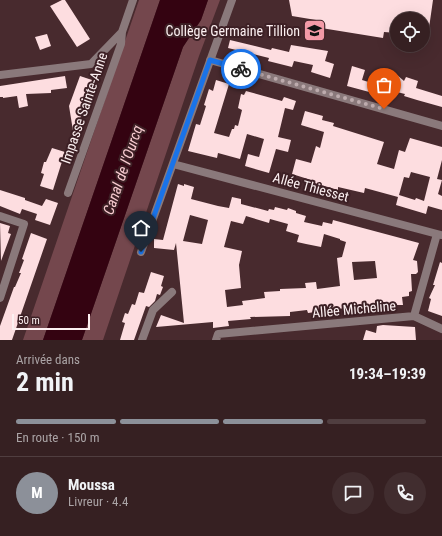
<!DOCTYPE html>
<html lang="fr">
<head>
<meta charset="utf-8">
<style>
  body { margin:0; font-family:"Roboto Condensed",sans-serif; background:#412d2f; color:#f1f3f6; height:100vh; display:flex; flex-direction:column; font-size:15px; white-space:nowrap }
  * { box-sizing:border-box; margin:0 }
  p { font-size:13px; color:#aaa3a5 }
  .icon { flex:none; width:22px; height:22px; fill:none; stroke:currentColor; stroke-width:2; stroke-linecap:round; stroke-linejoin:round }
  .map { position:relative; height:340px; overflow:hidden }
  .side { display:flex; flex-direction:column; background:#362022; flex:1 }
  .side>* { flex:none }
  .tools { position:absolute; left:390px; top:12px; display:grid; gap:8px }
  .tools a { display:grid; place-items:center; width:40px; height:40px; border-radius:50%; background:#362022; box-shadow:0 4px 16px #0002,0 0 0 1px #503e40; font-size:20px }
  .scale { position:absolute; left:12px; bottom:10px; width:78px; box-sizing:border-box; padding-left:4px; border:2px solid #fcf0f1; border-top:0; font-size:11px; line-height:14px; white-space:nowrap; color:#fcf0f1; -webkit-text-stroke:3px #3d2025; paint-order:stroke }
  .pin { position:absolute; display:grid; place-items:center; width:34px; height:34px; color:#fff; margin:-41px -17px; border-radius:50% 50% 50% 0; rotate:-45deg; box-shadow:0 0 4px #0007 }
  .pin .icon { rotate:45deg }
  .courier { position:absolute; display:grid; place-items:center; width:40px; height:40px; margin:-20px; border:3px solid #1a73e8; border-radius:50%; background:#fff; color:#222; box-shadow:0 1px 5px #0007 }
  .overview em { font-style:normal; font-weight:700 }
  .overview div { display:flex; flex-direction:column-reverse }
  .overview { display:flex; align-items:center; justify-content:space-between; height:68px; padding:0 16px }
  h1 { font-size:26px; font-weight:700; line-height:30px }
  .bar { display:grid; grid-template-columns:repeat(4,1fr); gap:6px 4px; align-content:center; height:48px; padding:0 16px }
  .bar i { height:5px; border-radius:3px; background:#503e40 }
  .bar .on { background:#8c9099 }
  .bar p { grid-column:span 4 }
  .line { display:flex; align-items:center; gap:10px; padding:0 16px; border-top:1px solid #503e40 }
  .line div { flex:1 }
  .round { display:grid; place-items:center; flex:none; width:42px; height:42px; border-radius:21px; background:#412d2f }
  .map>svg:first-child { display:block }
  .green { fill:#74474d }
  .water { fill:#340311 }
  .building { fill:#fddde0; fill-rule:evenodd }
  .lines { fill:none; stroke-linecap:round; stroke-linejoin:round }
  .street { stroke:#8a797b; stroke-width:8 }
  .done { stroke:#bdabad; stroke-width:4; stroke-dasharray:0 7.2 }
  .route { stroke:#1a73e8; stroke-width:5 }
  .labels { text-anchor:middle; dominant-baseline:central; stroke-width:4; stroke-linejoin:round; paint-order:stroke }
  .poi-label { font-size:14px; fill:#fcf0f1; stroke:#3d2025; text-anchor:end }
  .street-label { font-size:14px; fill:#fcf0f1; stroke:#3d2025 }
  .water-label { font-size:15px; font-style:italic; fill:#facdd2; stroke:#3d2025 }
</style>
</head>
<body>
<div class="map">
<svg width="442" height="340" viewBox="0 0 442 340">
  <rect width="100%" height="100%" fill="#482a2e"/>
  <path class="green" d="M 139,0 L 160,0 L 43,340 L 23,340 Z
    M 208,0 L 220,0 L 199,56 L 103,340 L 82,340 L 183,47 L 201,20 Z"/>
  <path class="water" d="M 160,0 L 208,0 L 201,20 L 183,47 L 82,340 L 43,340 Z"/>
  <path class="building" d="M 62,0 L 65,0 L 90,39 L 77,47 L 50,6 Z
    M 289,0 L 433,0 L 428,35 L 423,35 L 423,19 L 397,19 L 397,33 L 384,32 L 383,38 L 315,27 L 316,20 L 292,16 Z
    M 47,34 L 51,46 L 40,50 L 35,37 Z
    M 230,40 L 271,50 L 272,48 L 289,52 L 291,45 L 328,51 L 325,61 L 334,64 L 330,78 L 311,72 L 313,65 L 294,61 L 292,67 L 268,61 L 269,58 L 228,48 Z
    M 352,66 L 365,70 L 362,80 L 375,84 L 373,93 L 347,86 Z
    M 380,74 L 395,78 L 396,74 L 404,81 L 406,77 L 418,81 L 416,88 L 442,96 L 442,107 L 417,100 L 404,96 L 405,94 L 377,87 Z
    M 65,76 L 67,88 L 51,90 L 51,93 L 26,94 L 28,106 L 19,108 L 17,96 L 3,98 L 3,97 L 0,97 L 0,86 Z
    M 80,76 L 95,81 L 89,98 L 87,98 L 85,103 L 74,137 L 69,106 Z
    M 216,80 L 229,84 L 214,133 L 229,137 L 232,129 L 234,129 L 235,125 L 238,126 L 242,110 L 238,108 L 241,94 L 244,95 L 246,91 L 282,101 L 284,97 L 296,101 L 293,110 L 285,108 L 278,137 L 291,140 L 288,152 L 276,149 L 269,173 L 245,166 L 248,154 L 259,157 L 264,139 L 247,134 L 240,159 L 218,153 L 217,158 L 188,151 L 196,124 L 200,125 L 206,106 L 204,105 L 209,89 L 213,91 Z
    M 305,111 L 323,116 L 322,120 L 334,123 L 333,126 L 384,142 L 377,164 L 394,169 L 399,150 L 405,152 L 410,138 L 442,147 L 442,160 L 437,179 L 442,180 L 438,194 L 442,196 L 442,210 L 428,206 L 426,214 L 396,205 L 398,197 L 365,188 L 364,193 L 338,187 L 338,190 L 311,182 L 311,180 L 292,174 L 296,159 L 311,163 L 316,146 L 320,148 L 324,132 L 301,125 ZM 411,172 L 430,177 L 424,201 L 416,198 L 415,200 L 399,195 L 404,177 L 409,178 Z
    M 52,148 L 65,152 L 53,190 L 40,186 L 44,174 L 41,173 L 44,162 L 46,162 Z
    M 178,184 L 184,186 L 184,184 L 194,187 L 191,199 L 218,206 L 229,208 L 232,197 L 241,199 L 241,204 L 268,211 L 269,209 L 274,210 L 275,207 L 287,210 L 288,208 L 296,211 L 296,213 L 306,216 L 304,222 L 322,226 L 323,222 L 332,224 L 333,220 L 419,243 L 413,260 L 417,261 L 418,272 L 416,274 L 411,274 L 412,291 L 409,292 L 409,296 L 402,297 L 403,305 L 394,305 L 389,304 L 389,306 L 372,308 L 372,305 L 361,306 L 308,313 L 307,310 L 290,312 L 290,316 L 250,317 L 251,319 L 228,321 L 229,326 L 213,328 L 213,322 L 156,327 L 161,315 L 184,323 L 176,243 L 174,250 L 154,248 L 154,239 L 163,240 ZM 190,215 L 208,220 L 202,244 L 183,241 ZM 246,216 L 269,223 L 270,219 L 288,224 L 286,231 L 299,235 L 297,242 L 306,244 L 321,247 L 324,234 L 340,239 L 340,240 L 346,242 L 342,257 L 337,258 L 340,286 L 317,289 L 316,282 L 305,283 L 306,288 L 280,289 L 280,291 L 264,292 L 265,298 L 242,301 L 243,305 L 227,307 L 225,290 L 241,288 L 239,265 L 242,251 L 224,247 L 231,221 L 243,224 ZM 375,261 L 377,278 L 354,280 L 352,262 Z
    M 0,190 L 25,198 L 25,200 L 42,206 L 46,199 L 58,203 L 50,225 L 35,220 L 37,214 L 22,209 L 20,214 L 0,206 Z
    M 0,223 L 10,226 L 8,233 L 11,234 L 1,261 Z
    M 31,233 L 47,239 L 12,340 L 0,340 L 0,326 L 14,287 L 15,287 L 21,273 L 19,273 L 24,260 L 22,259 Z
    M 440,262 L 442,263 L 442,316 L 428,311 L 431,299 L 429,298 L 435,285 L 433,285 Z
    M 151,272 L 164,276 L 161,286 L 163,287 L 160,295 L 157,294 L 155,301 L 149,307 L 146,306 L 134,340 L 120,340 L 125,323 L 122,322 L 125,313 L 128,314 L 132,304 L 135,305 L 139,292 L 144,293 Z
    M 383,325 L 415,327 L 416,340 L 363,340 L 366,330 L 376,333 L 377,326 Z"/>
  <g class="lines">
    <path class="street" d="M 210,60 L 442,126
      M 0,75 L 91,64 L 122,32 L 133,0
      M 173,164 L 441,235
      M 68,193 L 121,44 L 122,32
      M 0,216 L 24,224 L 0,298
      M 141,252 L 232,0
      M 414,316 L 442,329
      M 142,340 L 153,310 L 172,292
      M 216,340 L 218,334 L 414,316 L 437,234"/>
  </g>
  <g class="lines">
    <path class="done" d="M 241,69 L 384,109"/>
    <path class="route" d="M 141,252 L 210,60 L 241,69"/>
  </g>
  <defs>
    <symbol id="school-square" viewBox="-11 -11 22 22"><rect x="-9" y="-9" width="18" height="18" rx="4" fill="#f39aa7" stroke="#3d2025"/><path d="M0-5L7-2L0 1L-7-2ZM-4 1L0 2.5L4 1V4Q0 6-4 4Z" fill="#111"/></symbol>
  </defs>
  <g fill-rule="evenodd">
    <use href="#school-square" x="302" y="18" width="25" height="25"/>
  </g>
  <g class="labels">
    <g class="poi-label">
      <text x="300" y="31">Collège Germaine Tillion</text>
    </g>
    <g class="street-label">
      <text transform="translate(84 108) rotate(-71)">Impasse Sainte-Anne</text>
      <text transform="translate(311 187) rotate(15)">Allée Thiesset</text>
      <text transform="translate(354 309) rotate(-5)">Allée Micheline</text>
    </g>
    <g class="water-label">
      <text transform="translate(123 170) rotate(-71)">Canal de l'Ourcq</text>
    </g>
  </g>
</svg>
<div class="tools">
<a><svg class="icon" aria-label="locate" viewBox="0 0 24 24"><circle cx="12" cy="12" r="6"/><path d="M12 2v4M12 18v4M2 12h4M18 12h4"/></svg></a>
</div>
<div class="scale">50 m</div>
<div class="pin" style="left:384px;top:109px;background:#ea580c"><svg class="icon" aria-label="bag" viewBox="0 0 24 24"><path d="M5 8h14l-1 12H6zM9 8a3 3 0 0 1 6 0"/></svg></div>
<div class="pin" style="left:141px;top:252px;background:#1f2937"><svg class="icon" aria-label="home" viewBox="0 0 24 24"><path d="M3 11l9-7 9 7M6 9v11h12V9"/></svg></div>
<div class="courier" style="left:241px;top:69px"><svg class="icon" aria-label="bike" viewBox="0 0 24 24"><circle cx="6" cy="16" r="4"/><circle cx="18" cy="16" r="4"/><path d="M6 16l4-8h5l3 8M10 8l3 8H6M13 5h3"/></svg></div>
</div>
<section class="side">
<div class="overview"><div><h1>2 min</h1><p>Arrivée dans</p></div><em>19:34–19:39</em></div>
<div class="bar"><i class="on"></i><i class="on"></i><i class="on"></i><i></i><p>En route · 150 m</p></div>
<div class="line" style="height:72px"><b class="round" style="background:#8c9099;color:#fff">M</b><div><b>Moussa</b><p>Livreur · 4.4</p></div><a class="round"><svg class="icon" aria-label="chat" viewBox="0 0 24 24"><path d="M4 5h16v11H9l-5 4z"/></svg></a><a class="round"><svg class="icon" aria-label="phone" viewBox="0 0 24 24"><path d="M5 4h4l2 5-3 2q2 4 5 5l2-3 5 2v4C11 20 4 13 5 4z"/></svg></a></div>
</section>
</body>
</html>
